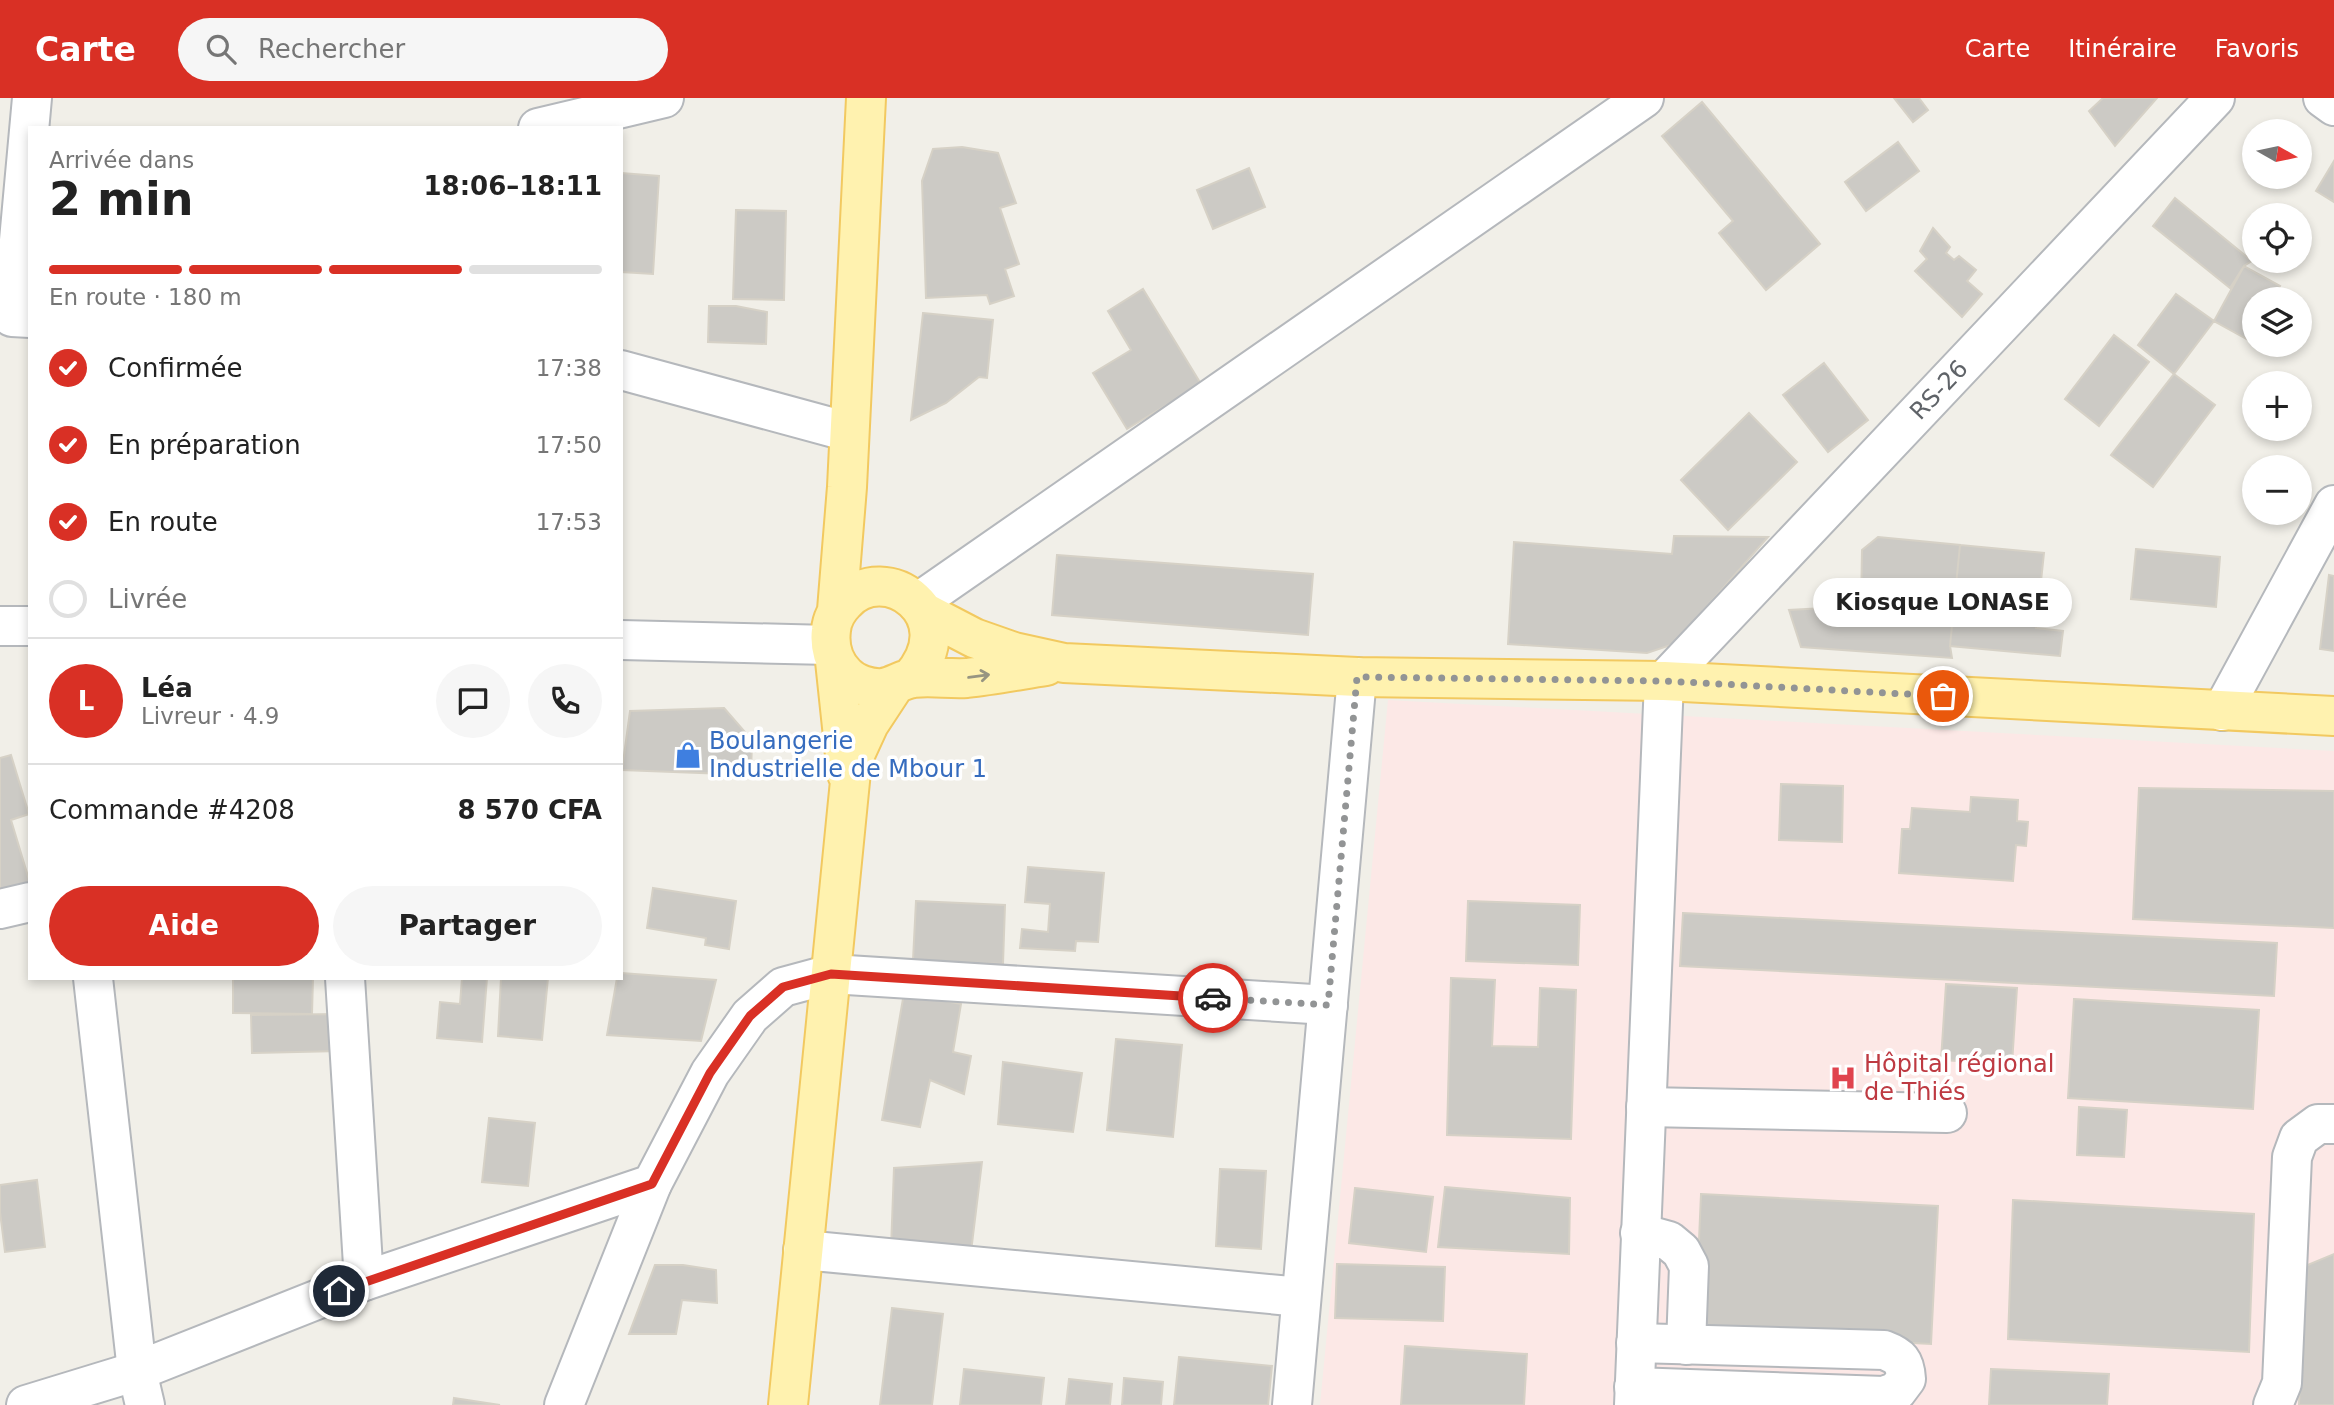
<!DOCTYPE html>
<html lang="fr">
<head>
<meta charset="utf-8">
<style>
  body { margin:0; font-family:"DejaVu Sans",sans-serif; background:#f6f6f6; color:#222; height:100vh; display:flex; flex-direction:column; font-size:26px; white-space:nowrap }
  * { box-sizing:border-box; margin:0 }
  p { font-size:23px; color:#767676 }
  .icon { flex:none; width:38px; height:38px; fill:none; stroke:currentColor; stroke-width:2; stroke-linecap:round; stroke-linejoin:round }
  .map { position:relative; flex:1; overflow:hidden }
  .side { position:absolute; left:28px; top:28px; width:595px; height:854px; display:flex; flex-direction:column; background:#fff; border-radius:0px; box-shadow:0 4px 10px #0003 }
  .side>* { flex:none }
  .needle { width:46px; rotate:99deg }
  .tools { position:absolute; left:2242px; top:21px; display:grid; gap:14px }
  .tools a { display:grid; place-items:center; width:70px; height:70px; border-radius:50%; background:#fff; box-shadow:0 4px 10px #0003; font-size:35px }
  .pin { position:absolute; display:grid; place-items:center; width:60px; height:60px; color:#fff; margin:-30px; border:4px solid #fff; border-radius:50%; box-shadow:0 2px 7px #0007 }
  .courier { position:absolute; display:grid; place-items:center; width:70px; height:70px; margin:-35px; border:5px solid #d93025; border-radius:50%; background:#fff; color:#222; box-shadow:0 2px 9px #0007 }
  .bubble { position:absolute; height:49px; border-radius:24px; background:#fff; box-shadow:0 4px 10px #0003; font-size:23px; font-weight:700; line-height:49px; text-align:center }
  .headline em { font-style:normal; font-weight:700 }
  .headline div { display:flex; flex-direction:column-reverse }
  .headline { display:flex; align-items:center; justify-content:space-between; height:119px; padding:0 21px }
  h1 { font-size:46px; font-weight:700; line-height:52px }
  .bar { display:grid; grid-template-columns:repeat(4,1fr); gap:10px 7px; align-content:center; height:84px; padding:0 21px }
  .bar i { height:9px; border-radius:5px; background:#e0e0e0 }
  .bar .current { background:#d93025 }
  .bar p { grid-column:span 4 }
  .line { display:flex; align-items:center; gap:18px; padding:0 21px; border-top:2px solid #e0e0e0 }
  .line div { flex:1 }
  .round { display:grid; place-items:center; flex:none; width:74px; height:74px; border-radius:37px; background:#f6f6f6 }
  ol { padding:0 21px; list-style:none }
  li { display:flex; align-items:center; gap:21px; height:77px }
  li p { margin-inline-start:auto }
  li .icon { padding:7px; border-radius:50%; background:#d93025; color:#fff; stroke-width:4 }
  li:last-child { color:#767676 }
  li i { width:38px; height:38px; border:4px solid #e0e0e0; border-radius:50% }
  .primary-button { display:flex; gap:14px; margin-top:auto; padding:14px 21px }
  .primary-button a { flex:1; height:80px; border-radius:42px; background:#d93025; color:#fff; font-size:28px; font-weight:700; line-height:80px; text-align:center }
  .primary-button a+a { background:#f6f6f6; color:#222 }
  header { display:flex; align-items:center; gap:42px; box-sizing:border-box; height:98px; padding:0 35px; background:#d93025; color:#fff }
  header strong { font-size:33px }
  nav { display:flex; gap:38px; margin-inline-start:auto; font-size:24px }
  .search { width:490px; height:63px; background:#f6f6f6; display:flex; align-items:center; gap:18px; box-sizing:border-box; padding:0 24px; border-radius:38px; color:#767676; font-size:26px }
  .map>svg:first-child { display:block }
  .medical { fill:#fce8e6 }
  .building { fill:#cccac5; stroke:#d6d1c6; stroke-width:2 }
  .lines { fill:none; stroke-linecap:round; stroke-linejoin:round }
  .minor-casing { stroke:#b5b8bc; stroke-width:42 }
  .major-casing { stroke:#f2c960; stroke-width:42 }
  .minor { stroke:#fff; stroke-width:38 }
  .major { stroke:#fff2af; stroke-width:38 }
  .oneway { stroke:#979581 }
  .done { stroke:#929495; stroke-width:7; stroke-dasharray:0 12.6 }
  .route { stroke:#d93025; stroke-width:9 }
  .labels { text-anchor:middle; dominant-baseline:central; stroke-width:7; stroke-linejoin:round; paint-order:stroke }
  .street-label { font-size:24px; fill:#5f6368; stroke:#fff }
  .shop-label { font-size:24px; fill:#366cbe; stroke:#fff; text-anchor:start }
  .health-label { font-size:24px; fill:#be3a42; stroke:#fff; text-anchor:start }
</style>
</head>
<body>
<header>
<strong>Carte</strong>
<div class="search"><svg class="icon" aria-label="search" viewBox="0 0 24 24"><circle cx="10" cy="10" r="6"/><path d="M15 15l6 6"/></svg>Rechercher</div>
<nav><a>Carte</a><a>Itinéraire</a><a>Favoris</a></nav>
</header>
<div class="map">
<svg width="2334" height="1307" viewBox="0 0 2334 1307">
  <rect width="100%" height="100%" fill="#f1efe8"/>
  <path class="medical" d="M 1388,602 L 2334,653 L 2334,1307 L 1320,1307 Z"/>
  <path class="building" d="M 1894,0 L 1919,0 L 1928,12 L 1913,24 Z
    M 2103,0 L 2157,0 L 2115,48 L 2089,13 Z
    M 1702,4 L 1820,146 L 1766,192 L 1719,135 L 1733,123 L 1662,38 Z
    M 1898,44 L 1919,73 L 1866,113 L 1845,84 Z
    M 962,49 L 998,55 L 1016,105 L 1000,110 L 1019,166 L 1005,171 L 1014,198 L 990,206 L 987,197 L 926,200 L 922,83 L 933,51 Z
    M 2334,63 L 2334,104 L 2316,93 Z
    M 1249,70 L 1265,109 L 1213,131 L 1197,92 Z
    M 621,75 L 659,78 L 653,176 L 621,174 Z
    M 2175,100 L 2252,163 L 2244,168 L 2230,190 L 2153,128 Z
    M 736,112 L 786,113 L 784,202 L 733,201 Z
    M 1933,130 L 1950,149 L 1946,155 L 1954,162 L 1959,158 L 1976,172 L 1967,183 L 1982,196 L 1962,219 L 1915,173 L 1927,161 L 1920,153 Z
    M 2244,168 L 2280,188 L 2273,201 L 2254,201 L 2254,236 L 2250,243 L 2214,223 Z
    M 1143,191 L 1201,286 L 1127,331 L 1093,275 L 1131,252 L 1108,213 Z
    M 2176,196 L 2214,223 L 2174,276 L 2138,247 Z
    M 709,208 L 736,208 L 767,214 L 766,246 L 708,244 Z
    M 923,215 L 993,222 L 987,280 L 979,279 L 946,305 L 911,322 Z
    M 2114,237 L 2149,264 L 2099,328 L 2065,301 Z
    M 1824,265 L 1868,322 L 1828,354 L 1783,297 Z
    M 2174,276 L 2215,307 L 2153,389 L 2111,357 Z
    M 1749,315 L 1797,364 L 1728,432 L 1681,382 Z
    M 1674,438 L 1768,439 L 1674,546 L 1647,555 L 1508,546 L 1514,444 L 1672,456 Z
    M 1878,439 L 1960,447 L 1950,548 L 1952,560 L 1801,549 L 1789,512 L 1861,508 L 1862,452 Z
    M 1960,447 L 2044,455 L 2036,530 L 2063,533 L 2060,558 L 1950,548 Z
    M 2136,451 L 2220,459 L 2216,509 L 2131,501 Z
    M 1057,457 L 1313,476 L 1308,537 L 1052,517 Z
    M 2329,477 L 2334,478 L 2334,553 L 2320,551 Z
    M 724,610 L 752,642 L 751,677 L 622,672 L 630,613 Z
    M 11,657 L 29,716 L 11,722 L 30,785 L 30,792 L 0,801 L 0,660 Z
    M 1781,686 L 1843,688 L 1842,744 L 1779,742 Z
    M 2139,690 L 2334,693 L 2334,830 L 2133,821 Z
    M 1971,699 L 2018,702 L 2017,723 L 2028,724 L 2026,748 L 2016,747 L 2013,783 L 1899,775 L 1902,731 L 1910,731 L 1912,710 L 1970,714 Z
    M 1028,769 L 1104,775 L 1098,844 L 1076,843 L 1075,853 L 1020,850 L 1022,831 L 1048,834 L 1050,806 L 1025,804 Z
    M 653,790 L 736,803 L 729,851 L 705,847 L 706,840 L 647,830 Z
    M 916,803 L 1005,807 L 1003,866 L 913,862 Z
    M 1468,803 L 1580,807 L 1578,867 L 1466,863 Z
    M 1683,815 L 2277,845 L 2274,898 L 1680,868 Z
    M 621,875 L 716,882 L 701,943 L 607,937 L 617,880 L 621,880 Z
    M 233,880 L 313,880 L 312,916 L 233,915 Z
    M 462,880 L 487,880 L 482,944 L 437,940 L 440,904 L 460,906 Z
    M 501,880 L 548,880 L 542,942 L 498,938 Z
    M 1451,880 L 1495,882 L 1492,948 L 1538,949 L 1540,890 L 1576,892 L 1571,1041 L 1447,1037 Z
    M 1946,886 L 2017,890 L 2012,966 L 1941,962 Z
    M 904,895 L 961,906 L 953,954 L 971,958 L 964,996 L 930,982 L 920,1029 L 882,1022 Z
    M 2074,901 L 2259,912 L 2253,1011 L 2068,1000 Z
    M 340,916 L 340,953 L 252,955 L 251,917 Z
    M 1116,941 L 1182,947 L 1173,1039 L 1107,1032 Z
    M 1003,964 L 1082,975 L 1073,1034 L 998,1026 Z
    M 2079,1009 L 2127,1012 L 2124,1059 L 2077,1057 Z
    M 489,1020 L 535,1025 L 528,1088 L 482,1084 Z
    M 982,1064 L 971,1154 L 891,1151 L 894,1070 Z
    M 1220,1071 L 1266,1073 L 1261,1151 L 1216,1148 Z
    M 37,1082 L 45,1149 L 5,1154 L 0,1114 L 0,1087 Z
    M 1445,1089 L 1570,1100 L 1569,1156 L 1438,1149 Z
    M 1355,1090 L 1433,1099 L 1426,1154 L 1349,1145 Z
    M 1701,1096 L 1938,1108 L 1931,1246 L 1695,1234 Z
    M 2013,1102 L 2254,1116 L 2249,1254 L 2008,1241 Z
    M 2334,1156 L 2334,1307 L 2299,1307 L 2303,1169 Z
    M 1337,1166 L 1445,1169 L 1443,1223 L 1335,1220 Z
    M 655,1167 L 683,1167 L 716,1172 L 717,1205 L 682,1202 L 676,1236 L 629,1236 Z
    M 892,1210 L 943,1216 L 932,1307 L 880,1307 Z
    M 1405,1248 L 1527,1256 L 1524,1307 L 1401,1307 Z
    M 1179,1259 L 1272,1268 L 1268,1307 L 1174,1307 Z
    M 964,1271 L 1044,1280 L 1041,1307 L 960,1307 Z
    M 1991,1271 L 2109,1276 L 2107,1307 L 1989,1307 Z
    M 1124,1280 L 1163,1284 L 1161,1307 L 1122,1307 Z
    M 1069,1281 L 1112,1286 L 1110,1307 L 1066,1307 Z
    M 454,1300 L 500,1307 L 453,1307 Z"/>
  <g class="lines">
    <defs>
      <g id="minor">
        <path d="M 2323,0 L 2334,8"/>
        <path d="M 538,30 L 664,0"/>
        <path d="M 30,220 L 12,219 L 32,0"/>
        <path d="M 621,272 L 849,334"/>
        <path d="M 917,505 L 1644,0"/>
        <path d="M 0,528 L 30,528"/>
        <path d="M 621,542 L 830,547"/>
        <path d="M 2222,613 L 2334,407"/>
        <path d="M 0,811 L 30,804"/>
        <path d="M 93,880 L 137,1273 L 145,1307"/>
        <path d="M 345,880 L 364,1183"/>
        <path d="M 1646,1009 L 1947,1015"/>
        <path d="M 1640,1135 L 1669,1143 L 1681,1153 L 1689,1168 L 1686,1247"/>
        <path d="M 803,1152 L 1301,1199"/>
        <path d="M 1634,1289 L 1884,1298 L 1897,1293 L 1906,1281 C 1905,1263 1900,1258 1884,1252 L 1636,1245"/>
        <path d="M 26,1307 L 137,1273 L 364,1183 L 652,1086 L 710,975 L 750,918 L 783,889 L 831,876 L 1328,907"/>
        <path d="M 564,1307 L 652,1086"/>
        <path d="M 1292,1307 L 1357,579"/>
        <path id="s1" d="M 1634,1307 L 1664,583 L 2215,0"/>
        <path d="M 2273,1307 L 2282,1285 L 2292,1059 L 2299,1040 L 2318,1026 L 2334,1026"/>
      </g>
      <path id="major" d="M 837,512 L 847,389 L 866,0
        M 924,514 L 974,540 L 1014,554 L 1064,565 L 1357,579 L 1664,583 L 2334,618
        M 835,563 L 847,676
        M 911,580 C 966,518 885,460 845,504 C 837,512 832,521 831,532 C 829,548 833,564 845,576 C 854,586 870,591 883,590 C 894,588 903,581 914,580 C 931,578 949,581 967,580 C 993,577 1020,572 1046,568
        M 788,1307 L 852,663 L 869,626 L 894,588"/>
    </defs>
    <use href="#minor" class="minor-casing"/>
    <use href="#major" class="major-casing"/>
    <use href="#minor" class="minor"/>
    <use href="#major" class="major"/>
  </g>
  <defs><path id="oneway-shaft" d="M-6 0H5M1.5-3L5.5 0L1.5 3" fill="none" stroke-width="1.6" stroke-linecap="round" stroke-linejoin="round" transform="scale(1.75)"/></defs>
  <use class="oneway" href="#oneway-shaft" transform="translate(979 578) rotate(-8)"/>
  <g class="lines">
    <path class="done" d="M 1213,900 L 1328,907 L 1357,579 L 1664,583 L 1943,598"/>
    <path class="route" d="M 339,1193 L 652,1086 L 710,975 L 750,918 L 783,889 L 831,876 L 1213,900"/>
  </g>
  <defs>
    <symbol id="shop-bare" viewBox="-9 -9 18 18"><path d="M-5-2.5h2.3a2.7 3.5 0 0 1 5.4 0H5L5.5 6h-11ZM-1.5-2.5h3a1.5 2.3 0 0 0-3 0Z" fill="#3f7fe0" stroke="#fff" stroke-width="2.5" paint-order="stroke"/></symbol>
    <symbol id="hospital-bare" viewBox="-9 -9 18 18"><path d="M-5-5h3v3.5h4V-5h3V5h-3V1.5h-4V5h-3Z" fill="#e0444e" stroke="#fff" stroke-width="2.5" paint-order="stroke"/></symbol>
  </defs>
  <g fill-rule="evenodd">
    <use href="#shop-bare" x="669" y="638" width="38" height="38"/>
    <use href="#hospital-bare" x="1824" y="961" width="38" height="38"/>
  </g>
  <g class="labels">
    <g class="street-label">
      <text stroke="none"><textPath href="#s1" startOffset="1125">RS-26</textPath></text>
    </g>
    <g class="shop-label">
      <text x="709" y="643">Boulangerie<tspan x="709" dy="28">Industrielle de Mbour 1</tspan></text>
    </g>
    <g class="health-label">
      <text x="1864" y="966">Hôpital régional<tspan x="1864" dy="28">de Thiés</tspan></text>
    </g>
  </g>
</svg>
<div class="tools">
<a><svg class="needle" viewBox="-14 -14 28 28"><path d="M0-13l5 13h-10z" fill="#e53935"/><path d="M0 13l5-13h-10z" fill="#767676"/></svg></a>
<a><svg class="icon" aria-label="locate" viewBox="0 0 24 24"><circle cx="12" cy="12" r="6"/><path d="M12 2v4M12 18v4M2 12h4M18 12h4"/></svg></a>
<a><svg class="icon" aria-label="layers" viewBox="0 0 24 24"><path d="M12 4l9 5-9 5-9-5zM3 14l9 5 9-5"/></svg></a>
<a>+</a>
<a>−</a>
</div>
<div class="pin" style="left:1943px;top:598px;background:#ea580c"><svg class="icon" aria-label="bag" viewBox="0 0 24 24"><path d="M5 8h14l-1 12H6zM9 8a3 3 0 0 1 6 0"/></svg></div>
<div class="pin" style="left:339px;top:1193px;background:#1f2937"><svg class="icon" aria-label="home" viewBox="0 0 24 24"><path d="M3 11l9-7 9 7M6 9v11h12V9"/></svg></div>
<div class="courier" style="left:1213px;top:900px"><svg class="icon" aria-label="car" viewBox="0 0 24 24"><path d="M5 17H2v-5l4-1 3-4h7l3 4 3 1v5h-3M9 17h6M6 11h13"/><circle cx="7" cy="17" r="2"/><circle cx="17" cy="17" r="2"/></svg></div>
<div class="bubble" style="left:1813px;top:480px;width:259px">Kiosque LONASE</div>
<section class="side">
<div class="headline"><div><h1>2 min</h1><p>Arrivée dans</p></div><em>18:06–18:11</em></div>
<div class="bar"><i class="current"></i><i class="current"></i><i class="current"></i><i></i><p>En route · 180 m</p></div>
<ol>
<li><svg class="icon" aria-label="check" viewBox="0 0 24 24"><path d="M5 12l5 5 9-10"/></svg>Confirmée<p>17:38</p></li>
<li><svg class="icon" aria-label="check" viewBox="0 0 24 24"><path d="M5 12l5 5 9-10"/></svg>En préparation<p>17:50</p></li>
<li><svg class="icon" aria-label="check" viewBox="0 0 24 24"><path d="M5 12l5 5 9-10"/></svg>En route<p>17:53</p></li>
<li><i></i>Livrée</li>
</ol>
<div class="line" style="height:126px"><b class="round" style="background:#d93025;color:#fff">L</b><div><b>Léa</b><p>Livreur · 4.9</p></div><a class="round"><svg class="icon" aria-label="chat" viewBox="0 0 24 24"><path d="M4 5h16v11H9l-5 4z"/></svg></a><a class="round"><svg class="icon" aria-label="phone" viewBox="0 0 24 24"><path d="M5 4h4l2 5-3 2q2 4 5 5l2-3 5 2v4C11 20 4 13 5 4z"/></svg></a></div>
<div class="line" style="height:91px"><div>Commande #4208</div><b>8 570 CFA</b></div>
<div class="primary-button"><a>Aide</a><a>Partager</a></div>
</section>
</div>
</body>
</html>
